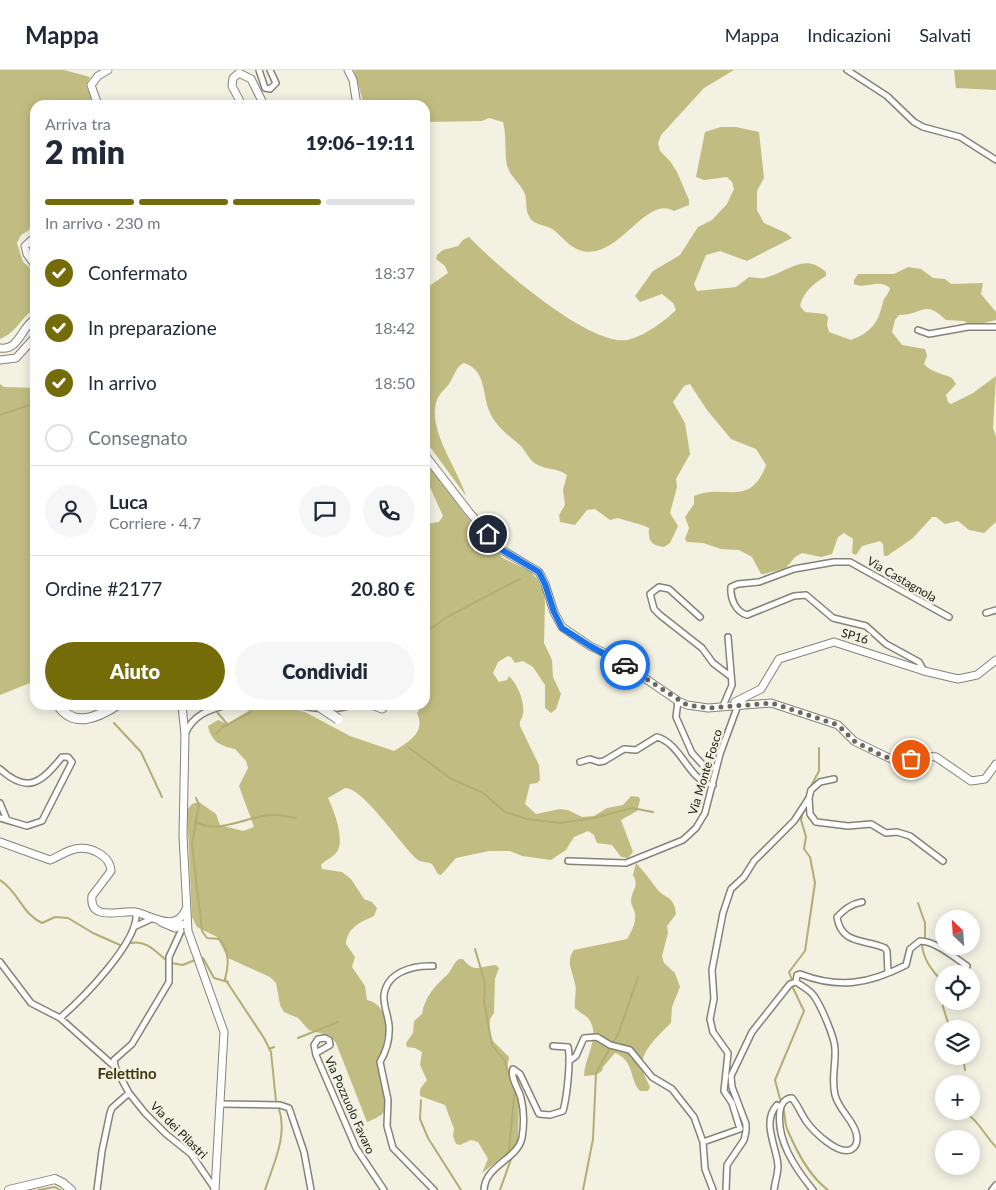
<!DOCTYPE html>
<html lang="it">
<head>
<meta charset="utf-8">
<style>
  body { margin:0; font-family:Lato,sans-serif; background:#f6f6f7; color:#1f2937; height:100vh; display:flex; flex-direction:column; font-size:19px; white-space:nowrap }
  * { box-sizing:border-box; margin:0 }
  p { font-size:16px; color:#747a83 }
  .icon { flex:none; width:28px; height:28px; fill:none; stroke:currentColor; stroke-width:2; stroke-linecap:round; stroke-linejoin:round }
  .map { position:relative; flex:1; overflow:hidden }
  .details { position:absolute; left:30px; top:30px; width:400px; height:610px; display:flex; flex-direction:column; background:#fff; border-radius:15px; box-shadow:0 2px 12px #0003 }
  .details>* { flex:none }
  .needle { width:32px; rotate:335deg }
  .fabs { position:absolute; left:935px; top:840px; display:grid; gap:10px }
  .fabs a { display:grid; place-items:center; width:45px; height:45px; border-radius:50%; background:#fff; box-shadow:0 2px 12px #0003; font-size:25px }
  .pin { position:absolute; display:grid; place-items:center; width:42px; height:42px; color:#fff; margin:-21px; border:2px solid #fff; border-radius:50%; box-shadow:0 1px 5px #0007 }
  .courier { position:absolute; display:grid; place-items:center; width:50px; height:50px; margin:-25px; border:4px solid #1a73e8; border-radius:50%; background:#fff; color:#222; box-shadow:0 1px 6px #0007 }
  .overview em { font-style:normal; font-weight:800 }
  .overview div { display:flex; flex-direction:column-reverse }
  .overview { display:flex; align-items:center; justify-content:space-between; height:85px; padding:0 15px }
  h1 { font-size:32px; font-weight:800; line-height:38px }
  .bar { display:grid; grid-template-columns:repeat(4,1fr); gap:8px 5px; align-content:center; height:60px; padding:0 15px }
  .bar i { height:6px; border-radius:4px; background:#e0e1e3 }
  .bar .selected { background:#746c08 }
  .bar p { grid-column:span 4 }
  .line { display:flex; align-items:center; gap:12px; padding:0 15px; border-top:1px solid #e0e1e3 }
  .line div { flex:1 }
  .round { display:grid; place-items:center; flex:none; width:52px; height:52px; border-radius:26px; background:#f6f6f7 }
  ol { padding:0 15px; list-style:none }
  li { display:flex; align-items:center; gap:15px; height:55px }
  li p { margin-inline-start:auto }
  li .icon { padding:5px; border-radius:50%; background:#746c08; color:#fff; stroke-width:4 }
  li:last-child { color:#747a83 }
  li i { width:28px; height:28px; border:2px solid #e0e1e3; border-radius:50% }
  .primary-button { display:flex; gap:10px; margin-top:auto; padding:10px 15px }
  .primary-button a { flex:1; height:58px; border-radius:30px; background:#746c08; color:#fff; font-size:20px; font-weight:800; line-height:58px; text-align:center }
  .primary-button a+a { background:#f6f6f7; color:#1f2937 }
  header { display:flex; align-items:center; gap:30px; box-sizing:border-box; height:70px; padding:0 25px; background:#fff; border-bottom:1px solid #e0e1e3 }
  header strong { font-size:24px }
  nav { display:flex; gap:28px; margin-inline-start:auto; font-size:18px }
  .map>svg:first-child { display:block }
  .forest { fill:#c1bd82 }
  .lines { fill:none; stroke-linecap:round; stroke-linejoin:round }
  .stream { stroke:#b2ad73; stroke-width:2 }
  .street-casing { stroke:#848375; stroke-width:8 }
  .secondary-casing { stroke:#848375; stroke-width:9 }
  .primary-casing { stroke:#848375; stroke-width:10 }
  .highway-casing { stroke:#848375; stroke-width:11 }
  .street { stroke:#fff; stroke-width:5 }
  .secondary { stroke:#fff; stroke-width:7 }
  .primary { stroke:#fff; stroke-width:8 }
  .highway { stroke:#fff; stroke-width:9 }
  .highway-bridge-casing { stroke:#848375; stroke-width:11; stroke-linecap:butt }
  .highway-bridge { stroke:#fff; stroke-width:9 }
  .done { stroke:#6a6960; stroke-width:5; stroke-dasharray:0 9 }
  .route { stroke:#1a73e8; stroke-width:6 }
  .labels { text-anchor:middle; dominant-baseline:central; stroke-width:5; stroke-linejoin:round; paint-order:stroke }
  .street-label { font-size:12px; fill:#20201a; stroke:#f2f1e2 }
  .quarter-label { font-size:15px; font-weight:bold; fill:#3d3a10; stroke:#f2f1e2 }
</style>
</head>
<body>
<header>
<strong>Mappa</strong>
<nav><a>Mappa</a><a>Indicazioni</a><a>Salvati</a></nav>
</header>
<div class="map">
<svg width="996" height="1120" viewBox="0 0 996 1120">
  <rect width="100%" height="100%" fill="#f2f1e2"/>
  <path class="forest" d="M 0,0 L 64,0 L 90,7 L 86,15 L 94,35 L 35,35 L 35,147 L 29,160 L 21,165 L 17,173 L 23,192 L 35,202 L 35,239 C 21,246 18,262 0,269 Z
    M 354,0 L 734,0 L 704,18 L 661,65 L 658,73 L 660,81 L 670,91 L 677,102 L 689,130 L 689,135 L 674,141 C 645,124 617,194 579,180 C 569,176 562,167 555,161 C 547,154 533,156 529,146 C 525,140 527,131 525,124 C 521,114 511,107 508,98 C 504,88 507,66 503,52 L 489,48 L 482,51 L 425,52 L 425,35 L 364,35 Z
    M 954,0 L 996,0 L 996,20 L 956,18 Z
    M 721,57 L 736,57 L 759,62 L 764,108 L 757,121 L 757,140 L 764,153 L 786,163 L 792,168 L 747,191 L 720,181 L 706,185 L 694,214 L 697,221 L 736,217 L 749,207 C 753,207 760,209 764,208 C 786,204 803,181 826,202 L 826,206 C 814,213 803,222 800,236 L 805,242 L 825,244 L 828,247 L 827,255 L 829,262 L 851,270 C 872,262 878,253 883,232 C 884,227 889,224 890,218 C 878,208 867,220 854,214 L 854,210 L 858,204 L 894,204 L 908,197 L 921,199 L 933,208 L 945,209 L 951,214 L 983,213 L 981,224 L 996,242 L 996,250 L 972,256 L 964,251 L 946,250 C 924,229 925,244 899,245 L 895,250 L 892,262 L 902,275 L 925,279 L 927,286 L 924,294 C 932,303 942,303 952,308 L 956,314 L 946,325 L 948,332 L 951,334 L 973,323 L 996,306 L 993,358 L 996,367 L 996,452 L 984,463 L 969,460 L 958,451 L 945,454 L 936,447 L 932,447 L 913,468 L 887,486 L 884,486 L 883,474 L 880,471 L 862,476 L 856,485 L 852,483 L 853,469 L 844,463 L 838,467 L 832,484 L 821,487 L 802,483 L 795,487 L 786,498 L 764,504 L 761,504 L 752,487 L 739,480 L 721,479 L 703,473 L 687,472 L 685,469 L 689,458 L 685,447 L 694,434 L 694,426 C 724,413 750,439 766,395 L 756,379 L 731,369 L 707,340 L 690,314 L 684,316 L 673,332 L 685,353 L 690,384 L 676,409 L 677,417 L 670,443 L 678,456 L 670,473 L 664,477 C 651,475 648,471 649,458 C 640,453 628,452 618,448 L 610,450 L 595,439 L 587,440 L 575,455 L 560,452 L 559,445 L 565,435 L 563,420 L 567,405 C 558,398 548,400 538,395 C 530,392 526,381 520,375 C 509,366 498,358 491,345 C 481,326 488,301 464,293 C 456,296 454,307 449,314 C 445,319 439,324 437,330 C 426,358 458,399 466,426 L 425,370 L 425,219 L 448,203 L 445,196 L 436,189 L 437,185 L 443,180 L 458,176 L 463,170 L 469,167 C 496,195 588,276 627,270 C 643,267 665,251 676,240 L 673,233 L 662,224 L 640,232 L 635,226 L 653,201 L 680,185 L 698,157 L 712,150 L 727,134 L 734,119 L 732,112 L 727,107 L 704,110 L 696,107 L 705,62 Z
    M 0,314 L 4,317 L 35,318 L 35,611 L 0,625 Z
    M 425,392 L 470,451 L 503,488 L 531,502 L 537,509 L 543,521 L 545,533 L 544,573 L 552,590 L 553,607 L 561,624 L 556,639 L 551,643 L 545,638 L 545,615 L 533,597 L 523,591 L 515,593 L 511,587 L 508,586 L 498,592 L 493,603 L 499,612 L 507,610 L 509,606 C 518,615 525,632 523,644 C 522,650 519,650 520,656 L 539,695 L 540,710 L 537,713 L 530,714 L 525,734 L 536,744 L 560,739 L 568,740 L 582,747 L 594,746 L 607,738 L 623,735 L 631,726 L 639,727 L 640,730 L 637,741 L 621,750 L 633,782 L 628,788 L 621,787 L 612,775 L 597,773 L 594,765 L 588,761 L 574,767 L 566,780 L 551,790 L 522,786 L 510,781 L 489,781 L 456,788 L 441,805 L 438,804 L 432,794 C 428,792 420,792 418,790 C 401,776 364,718 345,718 L 328,728 C 334,740 346,772 336,783 C 332,788 325,790 321,795 L 322,799 L 342,802 L 351,809 L 364,829 L 372,832 L 377,838 L 374,846 C 360,852 347,858 346,874 L 355,887 L 352,897 L 365,916 L 367,930 C 376,932 382,938 385,948 C 389,960 381,976 382,990 C 383,1004 394,1030 384,1042 C 380,1047 372,1050 367,1052 L 336,973 L 330,966 L 309,960 L 298,948 L 284,942 L 280,935 L 276,913 L 270,907 L 228,888 L 217,867 L 197,857 L 192,847 L 187,740 L 192,734 L 199,732 L 216,744 L 220,755 L 243,761 L 254,757 L 239,716 L 248,698 L 246,691 L 235,679 C 221,676 211,672 208,656 L 218,650 L 227,654 L 250,640 L 292,638 L 305,642 L 350,666 L 394,681 C 409,672 426,662 417,643 L 422,635 L 425,635 L 425,454 L 439,452 L 443,446 L 425,406 Z
    M 636,793 C 644,801 650,810 657,819 C 666,830 674,825 676,844 L 667,856 L 668,863 L 662,886 L 664,893 L 675,903 L 680,917 L 672,937 L 671,953 C 661,963 639,982 642,999 C 644,1005 647,1011 650,1017 L 648,1021 L 640,1021 C 629,1009 635,991 615,983 L 603,997 L 602,1001 L 596,1005 L 584,1006 C 584,988 602,965 588,948 C 585,945 579,942 575,938 C 574,930 577,921 575,914 C 573,901 565,892 574,880 L 627,869 C 632,861 636,853 635,843 C 634,839 631,835 631,831 C 631,820 640,817 633,805 Z
    M 459,889 L 463,889 C 475,904 479,896 496,895 L 499,898 L 495,909 L 494,943 L 490,949 L 489,960 L 493,971 L 509,987 L 507,998 L 519,1028 L 518,1068 L 516,1077 L 482,1103 L 488,1089 L 478,1072 L 471,1070 L 460,1075 L 456,1074 L 453,1066 L 454,1059 L 445,1035 L 420,1026 L 420,1019 L 427,1010 L 420,995 L 422,982 L 415,978 L 407,977 L 406,973 L 413,963 L 414,951 L 422,944 C 425,926 435,916 447,905 C 452,900 453,893 459,889 Z"/>
  <g class="lines">
    <path class="stream" d="M 0,345 L 35,333
      M 425,563 L 447,547 L 520,509
      M 217,642 L 228,655
      M 114,653 L 141,682 L 162,727
      M 216,664 L 223,657 L 251,642
      M 408,677 L 450,708 L 483,723 L 505,742 L 527,749 L 560,753 L 594,748 L 632,738 L 653,742
      M 810,718 L 819,701 L 819,678
      M 196,728 L 199,735 L 192,774 L 202,861 L 207,868 L 219,869 C 230,880 229,895 225,909 L 264,968 L 271,982 L 276,1031
      M 195,752 C 219,764 244,748 269,745 C 277,744 288,747 296,748
      M 0,810 C 19,822 21,843 42,853 L 55,847 L 68,848 L 93,863 L 120,875
      M 918,833 L 925,853 L 925,867
      M 131,873 C 146,870 155,881 166,890
      M 922,875 C 924,892 933,901 944,914 L 943,937 L 950,959
      M 475,879 L 485,913 L 484,931 L 492,975 L 504,990 L 510,1006
      M 203,888 L 214,908 L 228,912
      M 171,893 L 183,895 L 195,890
      M 792,910 L 789,902 L 805,881 L 815,813 L 810,787 L 804,779 L 806,767 L 801,750 L 803,741
      M 298,968 L 338,952
      M 269,979 L 274,977
      M 963,986 L 965,1000
      M 780,1029 L 775,1010 L 804,941 L 793,918
      M 421,1030 L 420,1049 L 428,1068 L 461,1120
      M 783,1038 C 786,1046 784,1054 788,1061 C 797,1082 809,1106 828,1120
      M 966,1043 C 979,1051 985,1066 996,1077
      M 509,1080 L 515,1017
      M 38,1120 L 55,1117 L 60,1120
      M 265,1120 C 273,1095 288,1065 279,1039
      M 500,1120 L 511,1089
      M 583,1120 L 593,1069 L 596,1003 L 619,962 L 638,907"/>
    <defs>
      <path id="street" d="M 259,0 L 265,18 L 270,19 L 276,13 L 270,0
        M 847,0 L 887,26 L 914,52 L 923,57 L 960,67 L 996,90
        M 918,260 L 929,264 L 968,257 L 996,257
        M 986,543 L 996,540
        M 700,547 L 669,519 L 659,517 L 650,524 L 654,539 L 660,545 L 702,578 L 713,593 L 730,606
        M 924,601 L 919,592 L 886,574 L 866,556 L 833,548 L 806,525 L 794,526 L 747,545 C 736,542 730,529 731,517 L 738,514 L 759,512 L 794,499 L 834,492 L 850,492 L 949,547
        M 678,631 L 676,647 L 692,683 L 703,695 L 716,698
        M 295,635 C 314,638 333,642 351,635
        M 723,636 L 732,615 L 728,567
        M 185,664 C 193,645 208,640 227,635
        M 580,692 L 590,689 L 599,692 L 604,691 L 624,679 L 636,680 L 657,667 C 682,674 688,711 713,715
        M 0,699 C 28,725 42,712 62,687 L 68,687 L 72,692 L 42,751 L 27,756 L 0,748
        M 809,728 L 810,744 L 816,752 L 848,756 L 871,754 L 886,763 L 897,762 L 910,766 L 943,791
        M 0,733 L 7,750
        M 568,791 L 626,793 L 683,770 L 696,758 L 705,743 L 720,684 L 738,635
        M 862,832 C 851,834 845,839 837,847 C 841,875 865,869 885,878 L 887,881 L 888,903
        M 136,856 L 151,849
        M 0,892 L 31,933 L 60,948 L 115,997 L 129,1023 L 145,1043 L 166,1064 L 191,1084 L 215,1119
        M 433,896 C 413,895 387,902 384,925 C 383,935 388,945 389,955 C 390,968 386,982 380,992 L 388,1030 L 387,1056 L 393,1078 L 434,1120
        M 60,948 C 81,930 140,871 136,842
        M 316,983 L 330,975 L 329,970 L 325,968 L 318,969 L 314,975 L 316,985 L 356,1078 L 384,1120
        M 569,991 L 576,986 L 584,968 L 597,967 L 610,975 L 630,980 L 652,1007 L 672,1019 L 694,1047 L 703,1072 L 705,1099 L 713,1120
        M 115,996 L 114,990 L 132,974 L 169,912 L 169,887 L 181,861
        M 221,1034 L 280,1035 L 289,1038 L 304,1082 L 311,1120
        M 703,1072 L 740,1059 L 732,1033 L 724,1021 L 728,983 L 713,962 L 710,949 L 714,929 L 712,900 L 723,843 L 731,819 L 744,807 L 754,791 L 794,751 L 809,728 L 811,720 L 820,712 L 834,709
        M 97,1120 L 102,1081 L 110,1043 L 112,1038 L 129,1023
        M 484,1120 C 485,1095 517,1090 522,1068 C 524,1056 524,1040 521,1028 C 519,1019 510,1008 513,999 L 520,1004 L 539,1044 L 550,1045 L 563,1041 C 567,1027 571,990 568,977 L 553,976
        M 726,1120 L 727,1095 L 744,1070 L 746,1061 L 746,1054 L 732,1017 L 731,1006 L 752,962 L 790,914 L 796,912
        M 774,1120 C 775,1112 778,1104 778,1096 C 777,1077 761,1052 777,1035 L 780,1037
        M 813,1120 C 795,1098 776,1070 780,1041 C 781,1034 785,1028 792,1028 C 798,1035 801,1044 806,1051 C 813,1061 839,1087 852,1079 C 855,1077 857,1073 857,1069 C 857,1053 839,1041 835,1025 C 831,1009 836,995 835,979 C 835,968 821,936 814,926 C 810,920 802,916 796,912 L 797,905 L 800,904 C 839,919 869,914 906,895 L 910,879 L 920,871 C 935,871 954,887 967,896
        M 992,1120 L 996,1115"/>
      <path id="secondary" d="M 348,0 L 353,10 L 357,35
        M 98,35 L 91,15 L 98,6 L 108,0
        M 242,35 L 232,16 L 233,8 L 239,3 L 251,9 L 264,35
        M 35,167 L 25,176 L 27,184 L 35,195
        M 0,278 C 19,281 21,257 35,249
        M 0,290 L 16,288 L 35,267
        M 425,385 L 469,442 L 502,480 L 539,502 L 545,514 L 554,542 L 562,557 L 590,576 L 617,589 L 678,631 L 687,635 L 708,638 L 771,633 L 838,655 L 854,671 L 889,688 L 904,691 L 925,686 L 936,687 L 971,711 L 985,709 L 996,694
        M 735,632 L 761,619 L 779,589 L 834,572 L 924,601 L 958,609 L 977,605 L 996,590
        M 182,635 L 185,665 L 183,766 L 188,861 L 224,962 L 215,1120
        M 0,772 L 50,790 C 58,787 66,781 75,779 C 90,776 110,785 111,801 L 92,826 C 89,852 120,840 135,842 C 151,845 176,864 186,839
        M 161,852 L 175,858 L 187,853"/>
      <path id="primary" d="M 9,1120 L 55,1109 L 63,1113 L 71,1120"/>
      <path id="highway" d="M 58,635 C 74,659 98,647 117,635
        M 375,635 L 382,638"/>
    </defs>
    <use href="#street" class="street-casing"/>
    <use href="#secondary" class="secondary-casing"/>
    <use href="#primary" class="primary-casing"/>
    <use href="#highway" class="highway-casing"/>
    <use href="#street" class="street"/>
    <use href="#secondary" class="secondary"/>
    <use href="#primary" class="primary"/>
    <use href="#highway" class="highway"/>
    <defs>
      <path id="highway-bridge" d="M 317,635 L 338,649"/>
    </defs>
    <use href="#highway-bridge" class="highway-bridge-casing"/>
    <use href="#highway-bridge" class="highway-bridge"/>
  </g>
  <g class="lines">
    <path class="done" d="M 625,595 L 687,635 L 708,638 L 772,633 L 838,655 L 854,671 L 879,684 L 896,691 L 911,689"/>
    <path class="route" d="M 488,464 L 502,480 L 539,502 L 545,514 L 554,542 L 562,558 L 590,576 L 625,595"/>
  </g>
  <g class="labels">
    <g class="street-label">
      <text transform="translate(902 509) rotate(30)">Via Castagnola</text>
      <text transform="translate(855 566) rotate(16)">SP16</text>
      <text transform="translate(705 702) rotate(-73)">Via Monte Fosco</text>
      <text transform="translate(350 1035) rotate(66)">Via Pozzuolo Favaro</text>
      <text transform="translate(179 1060) rotate(45)">Via dei Pilastri</text>
    </g>
    <g class="quarter-label">
      <text x="127" y="1003">Felettino</text>
    </g>
  </g>
</svg>
<div class="fabs">
<a><svg class="needle" viewBox="-14 -14 28 28"><path d="M0-13l5 13h-10z" fill="#e53935"/><path d="M0 13l5-13h-10z" fill="#747a83"/></svg></a>
<a><svg class="icon" aria-label="locate" viewBox="0 0 24 24"><circle cx="12" cy="12" r="6"/><path d="M12 2v4M12 18v4M2 12h4M18 12h4"/></svg></a>
<a><svg class="icon" aria-label="layers" viewBox="0 0 24 24"><path d="M12 4l9 5-9 5-9-5zM3 14l9 5 9-5"/></svg></a>
<a>+</a>
<a>−</a>
</div>
<div class="pin" style="left:911px;top:689px;background:#ea580c"><svg class="icon" aria-label="bag" viewBox="0 0 24 24"><path d="M5 8h14l-1 12H6zM9 8a3 3 0 0 1 6 0"/></svg></div>
<div class="pin" style="left:488px;top:464px;background:#1f2937"><svg class="icon" aria-label="home" viewBox="0 0 24 24"><path d="M3 11l9-7 9 7M6 9v11h12V9"/></svg></div>
<div class="courier" style="left:625px;top:595px"><svg class="icon" aria-label="car" viewBox="0 0 24 24"><path d="M5 17H2v-5l4-1 3-4h7l3 4 3 1v5h-3M9 17h6M6 11h13"/><circle cx="7" cy="17" r="2"/><circle cx="17" cy="17" r="2"/></svg></div>
<section class="details">
<div class="overview"><div><h1>2 min</h1><p>Arriva tra</p></div><em>19:06–19:11</em></div>
<div class="bar"><i class="selected"></i><i class="selected"></i><i class="selected"></i><i></i><p>In arrivo · 230 m</p></div>
<ol>
<li><svg class="icon" aria-label="check" viewBox="0 0 24 24"><path d="M5 12l5 5 9-10"/></svg>Confermato<p>18:37</p></li>
<li><svg class="icon" aria-label="check" viewBox="0 0 24 24"><path d="M5 12l5 5 9-10"/></svg>In preparazione<p>18:42</p></li>
<li><svg class="icon" aria-label="check" viewBox="0 0 24 24"><path d="M5 12l5 5 9-10"/></svg>In arrivo<p>18:50</p></li>
<li><i></i>Consegnato</li>
</ol>
<div class="line" style="height:90px"><a class="round"><svg class="icon" aria-label="person" viewBox="0 0 24 24"><circle cx="12" cy="8" r="4"/><path d="M4 21q1-7 8-7t8 7"/></svg></a><div><b>Luca</b><p>Corriere · 4.7</p></div><a class="round"><svg class="icon" aria-label="chat" viewBox="0 0 24 24"><path d="M4 5h16v11H9l-5 4z"/></svg></a><a class="round"><svg class="icon" aria-label="phone" viewBox="0 0 24 24"><path d="M5 4h4l2 5-3 2q2 4 5 5l2-3 5 2v4C11 20 4 13 5 4z"/></svg></a></div>
<div class="line" style="height:65px"><div>Ordine #2177</div><b>20.80 €</b></div>
<div class="primary-button"><a>Aiuto</a><a>Condividi</a></div>
</section>
</div>
</body>
</html>
